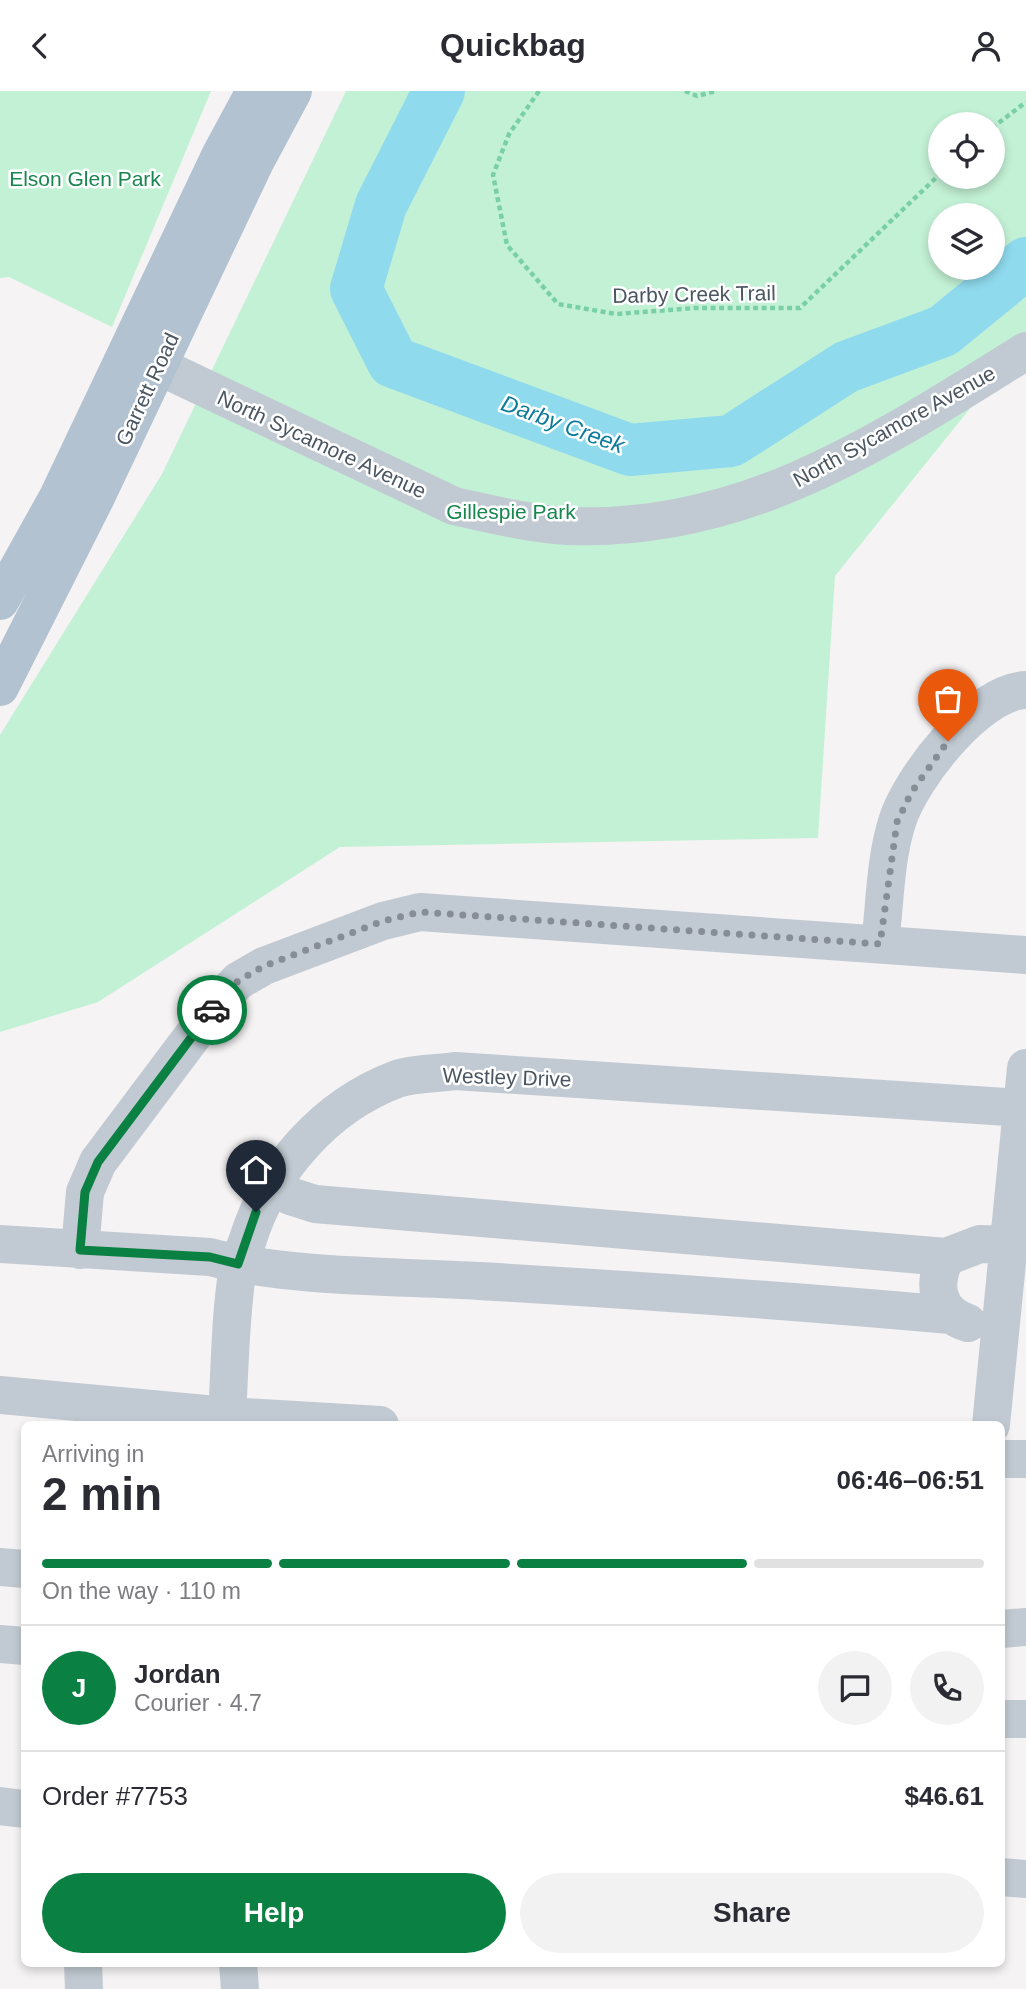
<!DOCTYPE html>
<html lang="en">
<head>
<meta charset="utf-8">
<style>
  body { margin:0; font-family:Helvetica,sans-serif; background:#f2f2f3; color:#2b2b33; height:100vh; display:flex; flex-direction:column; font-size:26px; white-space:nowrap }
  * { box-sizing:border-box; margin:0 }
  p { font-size:23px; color:#7c7c81 }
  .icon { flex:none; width:38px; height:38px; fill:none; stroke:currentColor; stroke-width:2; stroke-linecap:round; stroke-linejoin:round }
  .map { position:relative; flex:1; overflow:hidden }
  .sheet { position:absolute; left:21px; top:1330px; width:984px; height:546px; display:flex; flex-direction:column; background:#fff; border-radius:10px; box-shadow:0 4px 10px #0003 }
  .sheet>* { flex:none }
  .tools { position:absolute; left:928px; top:21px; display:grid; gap:14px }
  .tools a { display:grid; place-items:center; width:77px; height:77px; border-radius:50%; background:#fff; box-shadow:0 4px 10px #0003; font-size:35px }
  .pin { position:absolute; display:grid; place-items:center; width:60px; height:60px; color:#fff; margin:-72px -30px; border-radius:50% 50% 50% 0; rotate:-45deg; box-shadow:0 0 7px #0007 }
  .pin .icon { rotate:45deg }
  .courier { position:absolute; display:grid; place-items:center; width:70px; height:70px; margin:-35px; border:5px solid #0b8043; border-radius:50%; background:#fff; color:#222; box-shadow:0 2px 9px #0007 }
  .head em { font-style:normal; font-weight:700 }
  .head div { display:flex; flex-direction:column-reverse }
  .head { display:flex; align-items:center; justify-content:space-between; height:119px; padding:0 21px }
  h1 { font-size:46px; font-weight:700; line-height:52px }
  .bar { display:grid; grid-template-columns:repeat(4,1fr); gap:10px 7px; align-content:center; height:84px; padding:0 21px }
  .bar i { height:9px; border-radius:5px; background:#e1e1e2 }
  .bar .active { background:#0b8043 }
  .bar p { grid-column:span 4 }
  .line { display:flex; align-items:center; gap:18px; padding:0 21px; border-top:2px solid #e1e1e2 }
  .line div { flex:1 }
  .round { display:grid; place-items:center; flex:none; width:74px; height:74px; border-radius:37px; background:#f2f2f3 }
  .cta { display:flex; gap:14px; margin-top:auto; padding:14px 21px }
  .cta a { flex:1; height:80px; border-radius:42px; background:#0b8043; color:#fff; font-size:28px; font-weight:700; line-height:80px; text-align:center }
  .cta a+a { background:#f2f2f3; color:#2b2b33 }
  header { display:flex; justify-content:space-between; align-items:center; height:91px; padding:0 21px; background:#fff; font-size:32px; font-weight:700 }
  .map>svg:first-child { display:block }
  .green { fill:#c3f1d5; fill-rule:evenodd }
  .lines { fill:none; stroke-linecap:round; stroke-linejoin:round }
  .river { stroke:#90daee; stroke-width:52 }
  .path { stroke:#7ad0a6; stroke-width:4.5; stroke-dasharray:5 3.5; stroke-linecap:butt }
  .minor { stroke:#c1cad2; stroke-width:38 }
  .major { stroke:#b3c2d1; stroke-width:38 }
  .done { stroke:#868d94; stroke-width:7; stroke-dasharray:0 12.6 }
  .route { stroke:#0b8043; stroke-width:9 }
  .labels { text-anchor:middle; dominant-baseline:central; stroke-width:5; stroke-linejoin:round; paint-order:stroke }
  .park-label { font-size:21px; fill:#17864f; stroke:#fff }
  .street-label { font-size:21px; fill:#4a5661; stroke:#fff }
  .water-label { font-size:23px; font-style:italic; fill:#0c7c9b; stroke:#fff }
</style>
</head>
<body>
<header><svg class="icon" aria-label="back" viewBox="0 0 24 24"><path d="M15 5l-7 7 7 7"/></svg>Quickbag<svg class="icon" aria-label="person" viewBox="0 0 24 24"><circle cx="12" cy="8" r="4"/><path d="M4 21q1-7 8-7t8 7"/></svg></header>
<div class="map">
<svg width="1026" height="1898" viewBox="0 0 1026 1898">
  <rect width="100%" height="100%" fill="#f5f3f3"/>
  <path class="green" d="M 0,0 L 211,0 L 112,236 L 9,186 L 0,187 Z
    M 346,0 L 1026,0 L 1026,248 L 835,485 L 818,747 L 340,756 L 98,911 L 0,941 L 0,644 L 162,383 ZM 940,33 L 992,33 L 992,86 L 940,86 ZM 940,124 L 992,124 L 992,177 L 940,177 Z"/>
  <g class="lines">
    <path class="river" d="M 439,0 L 381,114 L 356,198 L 393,271 L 630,359 L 731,350 L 846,276 L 943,240 L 1026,172"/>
    <path class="path" d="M 539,0 L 509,43 L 493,84 L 507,154 L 558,213 L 616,223 L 695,217 L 800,217 L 940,83
      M 685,0 L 697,5 L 716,0
      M 992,37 L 1026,11"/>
    <path class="minor" d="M 129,261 L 454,415 C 491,423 530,433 568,435 C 746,442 881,350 1026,260
      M 880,853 C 885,813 885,769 897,731 C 910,688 978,600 1026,599
      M 272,1093 L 290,1105 L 315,1113 L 946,1166
      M 0,1153 L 210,1166 C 289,1187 396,1185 479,1190 C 636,1199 793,1210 950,1224
      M 80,1159 L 85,1101 L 98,1071 L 215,915 L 238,890 L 264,875 L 383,830 L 420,821 L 1026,864
      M 968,1232 C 936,1222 932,1193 946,1166 L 980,1153 L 1008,1154
      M 0,1304 L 227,1325 L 380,1334
      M 227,1325 C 230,1276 230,1224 238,1176 C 239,1168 244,1159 247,1151 C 269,1079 325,1015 397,988 C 414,982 437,983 455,980 L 1021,1017
      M 991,1334 L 1026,977
      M 1001,1368 L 1026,1368
      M 0,1476 L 24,1478
      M 1001,1538 L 1026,1536
      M 0,1553 L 24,1555
      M 1001,1628 L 1026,1628
      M 0,1715 L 24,1718
      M 1001,1786 L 1026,1788
      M 83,1872 L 84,1898
      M 238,1872 L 240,1898"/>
    <path class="major" d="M 0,510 L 58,406 L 221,63 L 255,0
      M 0,596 L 95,408 L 255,71 L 293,0"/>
  </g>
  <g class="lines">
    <path class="done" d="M 212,919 L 238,890 L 264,875 L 383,830 L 420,821 L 880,853 L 897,731 L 911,702 L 948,650"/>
    <path class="route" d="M 212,919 L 98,1071 L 85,1101 L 80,1159 L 210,1166 L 238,1173 L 256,1121"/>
  </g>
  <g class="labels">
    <g class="park-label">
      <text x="85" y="87">Elson Glen Park</text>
      <text x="511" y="420">Gillespie Park</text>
    </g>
    <g class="street-label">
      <text transform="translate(694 203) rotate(-1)">Darby Creek Trail</text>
      <text transform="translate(147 298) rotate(-65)">Garrett Road</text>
      <text transform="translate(894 335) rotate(-29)">North Sycamore Avenue</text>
      <text transform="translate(322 353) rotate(25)">North Sycamore Avenue</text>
      <text transform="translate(507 986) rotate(2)">Westley Drive</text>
    </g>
    <g class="water-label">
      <text transform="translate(563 333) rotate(20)">Darby Creek</text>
    </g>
  </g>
</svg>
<div class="tools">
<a><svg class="icon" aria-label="locate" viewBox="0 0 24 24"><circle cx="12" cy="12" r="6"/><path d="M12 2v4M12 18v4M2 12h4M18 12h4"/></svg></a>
<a><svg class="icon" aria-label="layers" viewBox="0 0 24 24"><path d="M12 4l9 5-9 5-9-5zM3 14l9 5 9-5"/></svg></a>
</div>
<div class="pin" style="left:948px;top:650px;background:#ea580c"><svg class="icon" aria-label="bag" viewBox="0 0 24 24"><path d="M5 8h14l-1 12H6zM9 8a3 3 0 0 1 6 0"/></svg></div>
<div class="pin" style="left:256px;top:1121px;background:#1f2937"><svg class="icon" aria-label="home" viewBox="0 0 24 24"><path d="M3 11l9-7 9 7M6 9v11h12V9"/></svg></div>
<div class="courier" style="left:212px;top:919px"><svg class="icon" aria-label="car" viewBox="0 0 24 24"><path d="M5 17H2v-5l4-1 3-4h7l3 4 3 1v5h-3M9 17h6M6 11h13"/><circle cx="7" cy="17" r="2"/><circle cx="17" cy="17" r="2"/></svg></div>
<section class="sheet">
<div class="head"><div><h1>2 min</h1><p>Arriving in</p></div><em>06:46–06:51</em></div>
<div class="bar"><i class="active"></i><i class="active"></i><i class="active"></i><i></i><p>On the way · 110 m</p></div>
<div class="line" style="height:126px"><b class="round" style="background:#0b8043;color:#fff">J</b><div><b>Jordan</b><p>Courier · 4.7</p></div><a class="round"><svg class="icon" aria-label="chat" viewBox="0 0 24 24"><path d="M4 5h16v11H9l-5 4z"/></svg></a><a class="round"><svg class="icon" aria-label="phone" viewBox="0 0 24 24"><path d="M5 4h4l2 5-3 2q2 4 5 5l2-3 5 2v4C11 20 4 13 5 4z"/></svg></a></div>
<div class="line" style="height:91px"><div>Order #7753</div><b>$46.61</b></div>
<div class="cta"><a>Help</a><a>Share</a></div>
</section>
</div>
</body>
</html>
